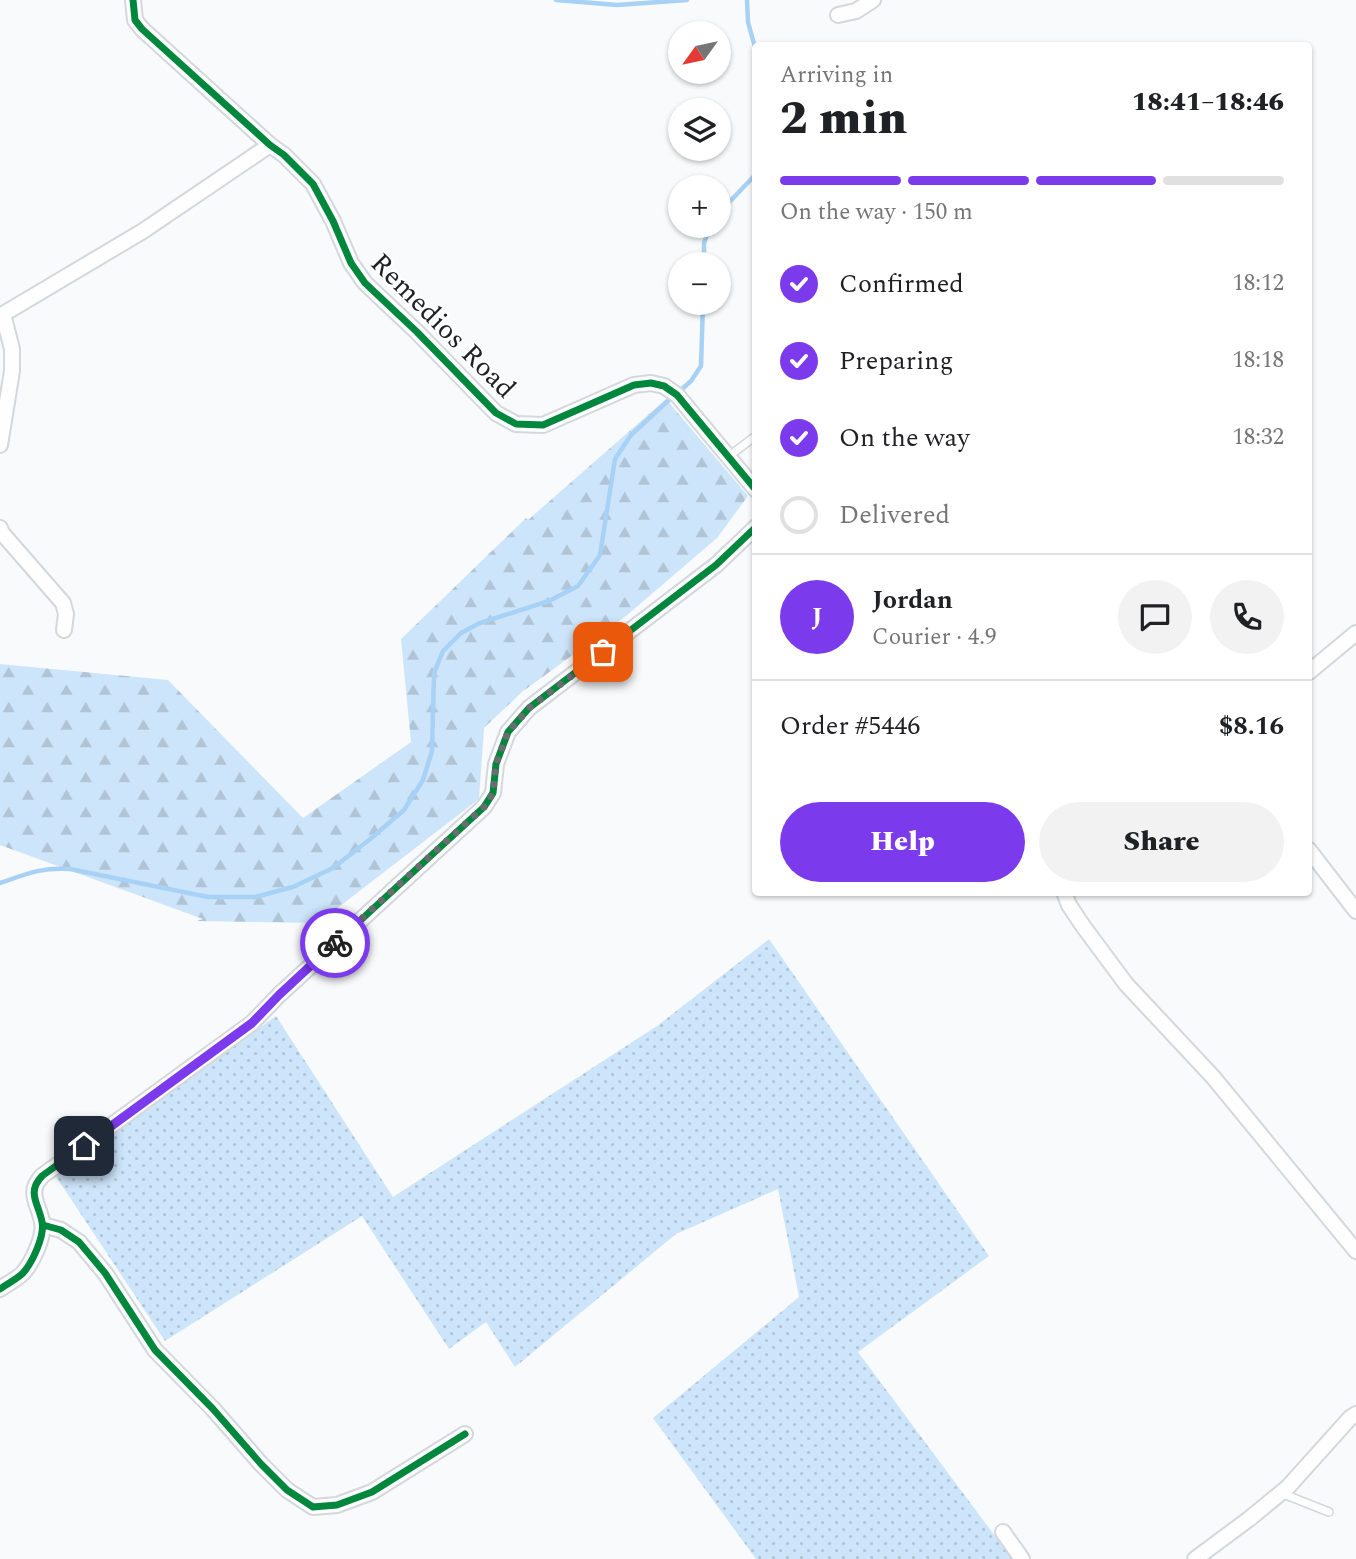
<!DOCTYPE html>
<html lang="en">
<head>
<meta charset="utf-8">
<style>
  body { margin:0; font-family:Spectral,serif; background:#f2f2f2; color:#202124; height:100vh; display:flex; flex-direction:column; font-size:26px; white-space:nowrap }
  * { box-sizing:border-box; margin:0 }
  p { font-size:23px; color:#757577 }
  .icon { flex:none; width:38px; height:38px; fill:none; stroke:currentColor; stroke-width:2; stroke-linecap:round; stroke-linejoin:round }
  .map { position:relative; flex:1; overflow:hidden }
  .details { position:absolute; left:752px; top:42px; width:560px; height:854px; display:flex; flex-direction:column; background:#fff; border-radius:7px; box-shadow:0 2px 5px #0004 }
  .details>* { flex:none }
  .needle { width:46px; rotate:237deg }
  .fabs { position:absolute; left:668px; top:21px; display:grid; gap:14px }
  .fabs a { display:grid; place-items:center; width:63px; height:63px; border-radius:50%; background:#fff; box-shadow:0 2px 5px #0004; font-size:35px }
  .pin { position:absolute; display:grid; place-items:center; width:60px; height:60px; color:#fff; margin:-30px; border-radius:14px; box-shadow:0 4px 10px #0006 }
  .courier { position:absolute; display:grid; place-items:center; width:70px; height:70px; margin:-35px; border:5px solid #7c3aed; border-radius:50%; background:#fff; color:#222; box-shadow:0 2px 9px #0007 }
  .overview em { font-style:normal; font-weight:800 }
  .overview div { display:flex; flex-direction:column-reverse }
  .overview { display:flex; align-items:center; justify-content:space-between; height:119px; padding:0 28px }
  h1 { font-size:46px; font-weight:800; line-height:52px }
  .bar { display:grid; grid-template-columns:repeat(4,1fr); gap:10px 7px; align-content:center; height:84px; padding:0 28px }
  .bar i { height:9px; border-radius:5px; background:#e0e0e0 }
  .bar .current { background:#7c3aed }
  .bar p { grid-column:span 4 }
  .line { display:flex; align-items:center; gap:18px; padding:0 28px; border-top:2px solid #e0e0e0 }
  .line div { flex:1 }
  .round { display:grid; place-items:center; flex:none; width:74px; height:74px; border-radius:37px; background:#f2f2f2 }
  ol { padding:0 28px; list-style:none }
  li { display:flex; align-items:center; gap:21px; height:77px }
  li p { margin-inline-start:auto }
  li .icon { padding:7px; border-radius:50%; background:#7c3aed; color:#fff; stroke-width:4 }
  li:last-child { color:#757577 }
  li i { width:38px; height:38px; border:4px solid #e0e0e0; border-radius:50% }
  .cta { display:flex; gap:14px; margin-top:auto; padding:14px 28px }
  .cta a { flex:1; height:80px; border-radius:42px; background:#7c3aed; color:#fff; font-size:28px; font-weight:800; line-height:80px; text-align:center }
  .cta a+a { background:#f2f2f2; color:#202124 }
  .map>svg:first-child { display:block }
  .grass { fill:url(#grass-dots) }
  .forest { fill:url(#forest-firs) }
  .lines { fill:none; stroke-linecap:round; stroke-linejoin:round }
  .stream { stroke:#a8d1f6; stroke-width:4.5 }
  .lane-casing { stroke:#d4d8db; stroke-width:10 }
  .street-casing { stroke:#d4d8db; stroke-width:18 }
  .lane { stroke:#fefefe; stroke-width:7 }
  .street { stroke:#fefefe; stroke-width:14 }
  .cycleway-casing { stroke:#fff; stroke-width:11 }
  .cycleway { stroke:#00873e; stroke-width:7 }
  .done { stroke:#6a6d70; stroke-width:7; stroke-dasharray:0 12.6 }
  .route { stroke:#7c3aed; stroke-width:9 }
  .labels { text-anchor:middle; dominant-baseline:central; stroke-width:5; stroke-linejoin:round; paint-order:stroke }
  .street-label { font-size:28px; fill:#1d2125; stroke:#fff }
</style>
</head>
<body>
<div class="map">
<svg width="1356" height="1559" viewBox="0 0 1356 1559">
  <defs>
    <pattern id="grass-dots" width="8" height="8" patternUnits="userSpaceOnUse" patternTransform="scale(1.75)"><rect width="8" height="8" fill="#cde5fa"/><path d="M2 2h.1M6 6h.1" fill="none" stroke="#b0c4d6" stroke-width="1.8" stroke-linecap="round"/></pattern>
    <pattern id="forest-firs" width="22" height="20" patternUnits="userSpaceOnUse" patternTransform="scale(1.75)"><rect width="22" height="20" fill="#cde5fa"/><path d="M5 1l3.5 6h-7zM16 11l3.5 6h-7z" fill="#b0c4d6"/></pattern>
  </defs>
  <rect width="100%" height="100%" fill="#f8fafb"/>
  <path class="grass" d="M 769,939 L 989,1256 L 858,1352 L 1012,1559 L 756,1559 L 653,1418 L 799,1297 L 778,1189 L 676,1234 L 515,1367 L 486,1322 L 449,1349 L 362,1216 L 165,1341 L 55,1175 L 276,1016 L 393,1197 L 657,1026 Z"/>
  <path class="forest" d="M 666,399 L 748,496 L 717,538 L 626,616 L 522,692 L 484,728 L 479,799 L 318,923 L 197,921 L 203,919 L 0,845 L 0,664 L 168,680 L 303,818 L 411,742 L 401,639 L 526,518 L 528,520 Z"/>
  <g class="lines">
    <path class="stream" d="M 556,0 L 617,5 L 687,0
      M 747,0 L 748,22 L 756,51
      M 719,213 L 756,174
      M 704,264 L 704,243 L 710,226
      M 682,389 L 691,381 L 701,366 L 703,303
      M 0,883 C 26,874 42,867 70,869 L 208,897 L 255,897 L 293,887 L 333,868 L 369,840 L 404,810 L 423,780 L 432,751 L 434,673 L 443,651 L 461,633 L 480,623 L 549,601 L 578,586 L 600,555 L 615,459 L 631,435 L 670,399"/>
    <defs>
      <path id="lane" d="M 729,456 L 753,438
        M 1281,1493 L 1329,1512"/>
      <path id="street" d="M 133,0 L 135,20 L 142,29 L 270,145 L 284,155 L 313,184 L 333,221 L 351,263 L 365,283 L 417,332 L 496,413 L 516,424 L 543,425 L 634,385 L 651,383 L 664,386 L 677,395 L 756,490
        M 838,15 L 856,11 L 873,0
        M 0,316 L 143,231 L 270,145
        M 0,445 L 12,371 L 12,349 L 3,314
        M 0,528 L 2,533 L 63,603 L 66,614 L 64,630
        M 1309,672 L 1356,633
        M 1309,850 L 1356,911
        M 1064,892 L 1069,905 L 1083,926 L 1126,984 L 1213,1077 L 1356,1251
        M 43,1225 L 61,1230 L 79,1242 L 105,1273 L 155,1350 L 213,1409 L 261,1464 L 287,1490 L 313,1507 L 337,1505 L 372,1492 L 465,1434
        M 0,1289 C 7,1284 17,1279 23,1273 C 32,1263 45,1236 42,1222 C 39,1204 26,1193 42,1176 L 252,1023 L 279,995 L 484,807 L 493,793 L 496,764 L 508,732 L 529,708 L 716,565 L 756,527
        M 1003,1532 L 1022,1559
        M 1195,1559 L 1249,1519 L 1288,1487 L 1350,1418 L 1356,1414"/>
    </defs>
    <use href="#lane" class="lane-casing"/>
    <use href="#street" class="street-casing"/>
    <use href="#lane" class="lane"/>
    <use href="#street" class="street"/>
    <defs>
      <path id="cycleway" d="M 133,0 L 135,20 L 142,29 L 270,145 L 284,155 L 313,184 L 333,221 L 351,263 L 365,283 L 417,332 L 496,413 L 516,424 L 543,425 L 634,385 L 651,383 L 664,386 L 677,395 L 756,490
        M 43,1225 L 61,1230 L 79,1242 L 105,1273 L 155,1350 L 213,1409 L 261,1464 L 287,1490 L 313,1507 L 337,1505 L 372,1492 L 465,1434
        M 0,1289 C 7,1284 17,1279 23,1273 C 32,1263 45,1236 42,1222 C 39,1204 26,1193 42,1176 L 252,1023 L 279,995 L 484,807 L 493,793 L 496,764 L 508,732 L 529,708 L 716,565 L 756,527"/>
    </defs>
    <use href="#cycleway" class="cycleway-casing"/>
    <use href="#cycleway" class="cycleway"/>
  </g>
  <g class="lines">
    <path class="done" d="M 335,943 L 484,807 L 493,793 L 496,764 L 508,732 L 529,708 L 603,652"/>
    <path class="route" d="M 84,1146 L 252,1023 L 279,995 L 335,943"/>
  </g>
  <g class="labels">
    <g class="street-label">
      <text transform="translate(443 326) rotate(45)">Remedios Road</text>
    </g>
  </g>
</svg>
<div class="fabs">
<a><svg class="needle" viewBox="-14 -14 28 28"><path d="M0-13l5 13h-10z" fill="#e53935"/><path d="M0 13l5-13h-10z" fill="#757577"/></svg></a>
<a><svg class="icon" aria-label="layers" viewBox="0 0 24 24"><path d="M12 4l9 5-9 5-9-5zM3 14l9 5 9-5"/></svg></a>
<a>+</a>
<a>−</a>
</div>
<div class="pin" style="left:603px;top:652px;background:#ea580c"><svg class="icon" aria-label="bag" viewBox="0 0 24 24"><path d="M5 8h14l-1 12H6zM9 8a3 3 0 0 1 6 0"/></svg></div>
<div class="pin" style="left:84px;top:1146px;background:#1f2937"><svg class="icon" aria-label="home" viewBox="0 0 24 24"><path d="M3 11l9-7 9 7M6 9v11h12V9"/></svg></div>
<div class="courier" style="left:335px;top:943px"><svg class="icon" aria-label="bike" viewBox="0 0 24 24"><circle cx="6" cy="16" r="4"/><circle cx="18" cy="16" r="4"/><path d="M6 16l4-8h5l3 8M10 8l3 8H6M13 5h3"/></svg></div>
<section class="details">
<div class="overview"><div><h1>2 min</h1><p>Arriving in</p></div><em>18:41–18:46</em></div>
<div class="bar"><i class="current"></i><i class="current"></i><i class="current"></i><i></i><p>On the way · 150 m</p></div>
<ol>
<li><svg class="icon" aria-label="check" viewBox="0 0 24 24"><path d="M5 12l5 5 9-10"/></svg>Confirmed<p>18:12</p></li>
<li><svg class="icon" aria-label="check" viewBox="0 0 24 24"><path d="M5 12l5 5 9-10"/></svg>Preparing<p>18:18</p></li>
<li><svg class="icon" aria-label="check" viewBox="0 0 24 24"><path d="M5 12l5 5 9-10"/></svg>On the way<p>18:32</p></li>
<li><i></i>Delivered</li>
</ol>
<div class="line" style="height:126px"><b class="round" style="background:#7c3aed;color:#fff">J</b><div><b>Jordan</b><p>Courier · 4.9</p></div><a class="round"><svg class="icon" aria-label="chat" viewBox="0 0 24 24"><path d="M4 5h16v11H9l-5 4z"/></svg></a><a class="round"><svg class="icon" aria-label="phone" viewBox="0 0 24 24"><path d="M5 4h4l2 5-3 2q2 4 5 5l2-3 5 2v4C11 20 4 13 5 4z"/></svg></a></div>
<div class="line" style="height:91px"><div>Order #5446</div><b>$8.16</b></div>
<div class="cta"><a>Help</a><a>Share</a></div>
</section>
</div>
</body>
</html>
